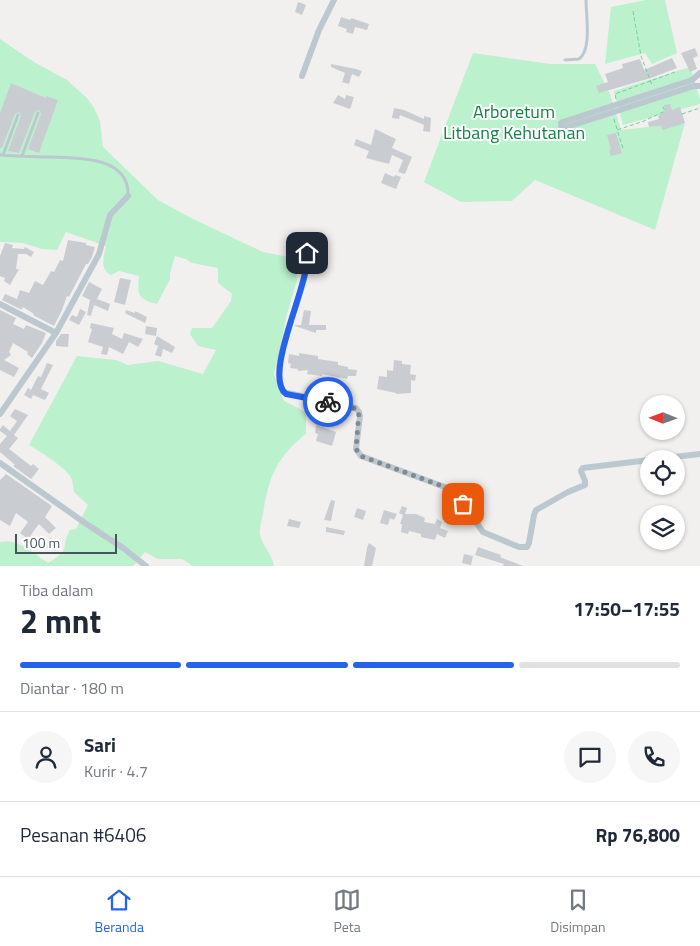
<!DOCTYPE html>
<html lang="id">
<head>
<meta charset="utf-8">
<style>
  body { margin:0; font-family:"Titillium Web",sans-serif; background:#f6f6f7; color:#1f2937; height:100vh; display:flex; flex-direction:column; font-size:19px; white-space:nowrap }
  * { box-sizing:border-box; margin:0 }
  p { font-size:16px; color:#747a83 }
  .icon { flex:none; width:28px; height:28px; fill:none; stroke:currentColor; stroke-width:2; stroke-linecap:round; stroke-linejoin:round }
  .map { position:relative; height:566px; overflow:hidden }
  .details { display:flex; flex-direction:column; background:#fff; flex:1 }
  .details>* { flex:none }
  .needle { width:32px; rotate:271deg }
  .buttons { position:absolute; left:640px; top:395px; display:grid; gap:10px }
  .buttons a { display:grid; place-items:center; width:45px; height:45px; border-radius:50%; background:#fff; box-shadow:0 1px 4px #0004; font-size:25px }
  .scale { position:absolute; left:15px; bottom:12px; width:102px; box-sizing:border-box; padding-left:5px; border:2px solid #46545e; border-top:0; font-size:14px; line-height:18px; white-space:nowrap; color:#46545e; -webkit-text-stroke:4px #fff; paint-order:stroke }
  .pin { position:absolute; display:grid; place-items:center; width:42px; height:42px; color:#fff; margin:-21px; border-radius:10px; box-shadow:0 2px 8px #0006 }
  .courier { position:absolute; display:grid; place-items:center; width:50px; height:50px; margin:-25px; border:4px solid #2563eb; border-radius:50%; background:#fff; color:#222; box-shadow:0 1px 6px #0007 }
  .headline em { font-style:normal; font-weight:700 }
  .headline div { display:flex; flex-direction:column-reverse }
  .headline { display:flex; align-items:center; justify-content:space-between; height:85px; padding:0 20px }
  h1 { font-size:32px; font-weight:700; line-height:38px }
  .bar { display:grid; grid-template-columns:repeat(4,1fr); gap:8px 5px; align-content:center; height:60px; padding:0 20px }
  .bar i { height:6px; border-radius:4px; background:#e0e1e3 }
  .bar .selected { background:#2563eb }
  .bar p { grid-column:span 4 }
  .line { display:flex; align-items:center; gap:12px; padding:0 20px; border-top:1px solid #e0e1e3 }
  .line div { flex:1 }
  .round { display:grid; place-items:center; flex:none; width:52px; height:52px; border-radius:26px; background:#f6f6f7 }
  .tab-bar { display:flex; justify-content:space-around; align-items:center; height:70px; border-top:1px solid #e0e1e3; background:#fff; font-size:14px; color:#747a83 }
  .tab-bar a { display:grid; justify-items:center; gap:2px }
  .tab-bar .selected { color:#2563eb }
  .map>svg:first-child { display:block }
  .green { fill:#bcf1cd }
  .building { fill:#c9cdd2 }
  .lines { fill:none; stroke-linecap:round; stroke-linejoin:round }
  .path { stroke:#72d19c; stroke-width:1; stroke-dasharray:4 2.5; stroke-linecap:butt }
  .service { stroke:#bcc8cf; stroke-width:3 }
  .minor { stroke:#bcc8cf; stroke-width:6 }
  .done { stroke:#828a91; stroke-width:5; stroke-dasharray:0 9 }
  .route { stroke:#2563eb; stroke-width:6 }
  .labels { text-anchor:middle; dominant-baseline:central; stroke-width:4; stroke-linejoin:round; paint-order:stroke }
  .park-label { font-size:18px; fill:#138344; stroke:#fff }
</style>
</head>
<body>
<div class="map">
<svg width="700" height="566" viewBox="0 0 700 566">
  <rect width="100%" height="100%" fill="#f2efef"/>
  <path class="green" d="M 646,0 L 665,0 L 677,53 L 652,64 L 645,53 L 605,64 L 611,7 Z
    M 0,39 L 34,62 L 67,80 L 87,98 L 94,108 L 100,121 L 103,147 L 158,200 L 191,218 L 263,252 L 288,257 L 296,268 L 297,280 L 287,314 L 274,374 L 284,401 L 302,410 L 306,414 L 306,434 C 277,456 268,479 263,514 C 262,520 259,528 260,534 C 262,546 272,554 274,566 L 193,566 L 182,559 L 158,559 L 145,552 L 133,566 L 0,566 L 0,542 C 18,538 34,554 48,563 C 73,548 59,550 70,530 L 76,529 L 88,505 L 74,492 C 73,488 73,483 72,480 C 69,469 39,451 29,445 L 77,356 L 116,360 L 128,365 L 158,361 L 203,374 L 216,350 L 198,346 L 190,334 L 192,328 L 212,328 L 231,301 L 232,294 L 218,283 L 218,268 L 192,263 L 186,259 L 175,256 L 170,273 L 170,279 L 157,304 C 138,300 137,294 139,276 L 119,271 L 111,275 C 99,269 104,256 106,246 L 66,232 L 57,250 L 42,249 L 23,243 L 0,242 Z
    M 473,53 L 551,64 L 595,64 L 610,94 L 621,130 L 685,123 L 655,230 L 535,180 L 512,201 L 461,202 L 424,182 Z
    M 690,67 L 700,99 L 700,104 L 623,125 L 614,91 Z"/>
  <path class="building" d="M 298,2 L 306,5 L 302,15 L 295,12 Z
    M 341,17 L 350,20 L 351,18 L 369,24 L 367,30 L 355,27 L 353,34 L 346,32 L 347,29 L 338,26 Z
    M 695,48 L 698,56 L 693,58 L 697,69 L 690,72 L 681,53 Z
    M 672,58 L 677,68 L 651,78 L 599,93 L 596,86 L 608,82 L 605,74 L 623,68 L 622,64 L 640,59 L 644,70 Z
    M 331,64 L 356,69 L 362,71 L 359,77 L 352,74 L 349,84 L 342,82 L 345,73 L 331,67 Z
    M 11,83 L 46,98 L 46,96 L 58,100 L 39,153 L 28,149 L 41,114 L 39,110 L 35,112 L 19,153 L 8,151 L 21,116 L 19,112 L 15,114 L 2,148 L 0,148 L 0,113 Z
    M 338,95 L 345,99 L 346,95 L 354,97 L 350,109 L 333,103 Z
    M 670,104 L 672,110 L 680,107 L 685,123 L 663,130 L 661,126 L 649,127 L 648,122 L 659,119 L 658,116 L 665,111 L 664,105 Z
    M 394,108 L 404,110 L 424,119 L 424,116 L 431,118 L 430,132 L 423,131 L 424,125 L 400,115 L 399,119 L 392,118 Z
    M 375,129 L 396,139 L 392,148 L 412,157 L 405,174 L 398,172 L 403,160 L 392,155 L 389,164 L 366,158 L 369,151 L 354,145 L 356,139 L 371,145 Z
    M 616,133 L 622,153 L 611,156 L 609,150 L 611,150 L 607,135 Z
    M 385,173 L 394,177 L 395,175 L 401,177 L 396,189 L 381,183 Z
    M 68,240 L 86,243 L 86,245 L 95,247 L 92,257 L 88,264 L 86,264 L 69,297 L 67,296 L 62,310 L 54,326 L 33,315 L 34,314 L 23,307 L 22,309 L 20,309 L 2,300 L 5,294 L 17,299 L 20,290 L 29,293 L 35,281 L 43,285 L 51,271 L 54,272 L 60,260 L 63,261 Z
    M 5,243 L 13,245 L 12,248 L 24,249 L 25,247 L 34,252 L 31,257 L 26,254 L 18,254 L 16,269 L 19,269 L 10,285 L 4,281 L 5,278 L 0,276 L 0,256 Z
    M 120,278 L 131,280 L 125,305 L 114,302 Z
    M 89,282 L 102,289 L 97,299 L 110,304 L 108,311 L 94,305 L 91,316 L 87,315 L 90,300 L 82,296 Z
    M 80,309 L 86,312 L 79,325 L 69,320 L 72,315 L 77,317 Z
    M 0,310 L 16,318 L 13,324 L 24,329 L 26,325 L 46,333 L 42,343 L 32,358 L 27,354 L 28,352 L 13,343 L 9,352 L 11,355 L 4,360 L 19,368 L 14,377 L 0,370 Z
    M 126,310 L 135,313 L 135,311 L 147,317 L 145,323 L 125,313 Z
    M 304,310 L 311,311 L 309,325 L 326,325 L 326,330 L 316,330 L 316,333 L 295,326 L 295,325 L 301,325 Z
    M 91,323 L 114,328 L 112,334 L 122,339 L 124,333 L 143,339 L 138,347 L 129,342 L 123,354 L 109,347 L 107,355 L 101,354 L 103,347 L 88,342 L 92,329 L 90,328 Z
    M 146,326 L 157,328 L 156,336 L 145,334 Z
    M 61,334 L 69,334 L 68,347 L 56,346 L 56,341 Z
    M 157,336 L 175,347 L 172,353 L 163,349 L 161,357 L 155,355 L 158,346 L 154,344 Z
    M 299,353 L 318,356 L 318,359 L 338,362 L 338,365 L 348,367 L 348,369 L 357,370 L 356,376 L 348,376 L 347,379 L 322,374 L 322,376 L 307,374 L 308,370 L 298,371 L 298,369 L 290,368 L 291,364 L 288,363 L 289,354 L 299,356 Z
    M 394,360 L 402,361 L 402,364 L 411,365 L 410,374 L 416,375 L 415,381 L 411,380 L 411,393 L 396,394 L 396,393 L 377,389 L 379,376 L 387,377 L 387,370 L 393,371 Z
    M 47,363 L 53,365 L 41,389 L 49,393 L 45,400 L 33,395 L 31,399 L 24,395 L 28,388 L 31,390 L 38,376 L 41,377 Z
    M 15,409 L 28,415 L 14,435 L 18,438 L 9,449 L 31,466 L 33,464 L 39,469 L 31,479 L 13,466 L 15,465 L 0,452 L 0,444 L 7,436 L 0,431 L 0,429 L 3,425 L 10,431 L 17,421 L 10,416 Z
    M 316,425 L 336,432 L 332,446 L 316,441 L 318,434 L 315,433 Z
    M 6,474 L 52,506 L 45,517 L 56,528 L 49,534 L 39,524 L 28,539 L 20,533 L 28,522 L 16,513 L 10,526 L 0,520 L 0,480 Z
    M 331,500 L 335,501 L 331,521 L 324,520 Z
    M 402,506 L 407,508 L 405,514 L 416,514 L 425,518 L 424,522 L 435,524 L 437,519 L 442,522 L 440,528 L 448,531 L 445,538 L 437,534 L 435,540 L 421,537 L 421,534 L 409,531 L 408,534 L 401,532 L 402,524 L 400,524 L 403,515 L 399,513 Z
    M 357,508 L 366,511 L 363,520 L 354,517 Z
    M 384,510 L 397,514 L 394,520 L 390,518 L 388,525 L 380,523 Z
    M 289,519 L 301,522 L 299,528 L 287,526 Z
    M 326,527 L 345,531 L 344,535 L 326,532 Z
    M 50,538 L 60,543 L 56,551 L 46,547 Z
    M 369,543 L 376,548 L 372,566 L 364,566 L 367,548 Z
    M 478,547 L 501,555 L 500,557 L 523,566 L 503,566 L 504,564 L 475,555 Z
    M 464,554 L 473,556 L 471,565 L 462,563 Z"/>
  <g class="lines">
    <path class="path" d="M 633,11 L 641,56 L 652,85
      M 616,99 L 615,94 L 675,72
      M 682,114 L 700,108
      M 614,119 L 617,129
      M 623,148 L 617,130 L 644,121 L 665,111 L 662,105"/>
    <path class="service" d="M 565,60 L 579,59 C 592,50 586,15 586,0
      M 0,155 C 17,156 34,157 51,157 C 77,158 129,156 128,195
      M 3,155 L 18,115
      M 22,156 L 38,113"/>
    <path class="minor" d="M 700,73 L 692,80 L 563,122 L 561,123 L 561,126 L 564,128 L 694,86 L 700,86
      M 302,76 L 319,30 L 334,0
      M 307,253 C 311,288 265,361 283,392 L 356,408 L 359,412 L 360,416 L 356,449 L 361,456 L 450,489 L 456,493 L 483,532 L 519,547 L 527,547 L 529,543 L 534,515 L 536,510 L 568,492 L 585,485 L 585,481 L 581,471 L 583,468 L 649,460
      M 0,304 L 56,333
      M 0,414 L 56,333 L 99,254 L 110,215 L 128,196
      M 656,459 L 700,454
      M 0,463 L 85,523 L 123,548 L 146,566"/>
  </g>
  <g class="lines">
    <path class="done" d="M 328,402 L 351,406 L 359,412 L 356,449 L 361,456 L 450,489 L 456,493 L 463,504"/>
    <path class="route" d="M 307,253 C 311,283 262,374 286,394 L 328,402"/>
  </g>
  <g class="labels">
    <g class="park-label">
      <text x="514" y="111">Arboretum<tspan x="514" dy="21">Litbang Kehutanan</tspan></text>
    </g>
  </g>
</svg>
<div class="buttons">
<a><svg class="needle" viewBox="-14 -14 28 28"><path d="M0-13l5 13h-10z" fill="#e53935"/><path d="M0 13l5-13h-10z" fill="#747a83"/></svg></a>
<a><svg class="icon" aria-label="locate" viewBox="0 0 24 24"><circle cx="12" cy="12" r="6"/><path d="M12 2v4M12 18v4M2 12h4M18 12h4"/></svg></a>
<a><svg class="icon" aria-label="layers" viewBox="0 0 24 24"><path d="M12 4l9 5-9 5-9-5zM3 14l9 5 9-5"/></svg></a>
</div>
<div class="scale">100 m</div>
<div class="pin" style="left:463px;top:504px;background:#ea580c"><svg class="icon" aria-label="bag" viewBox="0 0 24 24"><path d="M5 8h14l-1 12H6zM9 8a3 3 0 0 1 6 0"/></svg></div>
<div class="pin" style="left:307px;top:253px;background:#1f2937"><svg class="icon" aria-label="home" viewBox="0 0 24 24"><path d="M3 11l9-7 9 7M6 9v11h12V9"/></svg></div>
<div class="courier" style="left:328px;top:402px"><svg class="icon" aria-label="bike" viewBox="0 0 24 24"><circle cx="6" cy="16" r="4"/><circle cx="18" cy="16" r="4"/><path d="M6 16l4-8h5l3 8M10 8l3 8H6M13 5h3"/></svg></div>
</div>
<section class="details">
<div class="headline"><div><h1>2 mnt</h1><p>Tiba dalam</p></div><em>17:50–17:55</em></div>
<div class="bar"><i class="selected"></i><i class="selected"></i><i class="selected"></i><i></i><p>Diantar · 180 m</p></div>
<div class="line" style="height:90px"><a class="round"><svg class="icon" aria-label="person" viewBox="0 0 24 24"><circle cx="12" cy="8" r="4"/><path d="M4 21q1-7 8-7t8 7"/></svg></a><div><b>Sari</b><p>Kurir · 4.7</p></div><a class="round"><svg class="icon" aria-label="chat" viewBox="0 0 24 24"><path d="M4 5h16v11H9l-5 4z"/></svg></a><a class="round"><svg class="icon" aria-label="phone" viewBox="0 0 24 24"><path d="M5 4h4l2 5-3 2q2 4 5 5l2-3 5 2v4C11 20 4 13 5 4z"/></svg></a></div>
<div class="line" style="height:65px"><div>Pesanan #6406</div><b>Rp 76,800</b></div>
</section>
<nav class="tab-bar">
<a class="selected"><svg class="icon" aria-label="home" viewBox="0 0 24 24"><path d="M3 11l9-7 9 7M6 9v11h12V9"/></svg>Beranda</a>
<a><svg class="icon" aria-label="map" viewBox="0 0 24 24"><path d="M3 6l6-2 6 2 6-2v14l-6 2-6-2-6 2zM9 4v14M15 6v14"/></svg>Peta</a>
<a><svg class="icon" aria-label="saved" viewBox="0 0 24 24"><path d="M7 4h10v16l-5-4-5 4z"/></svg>Disimpan</a>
</nav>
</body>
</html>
